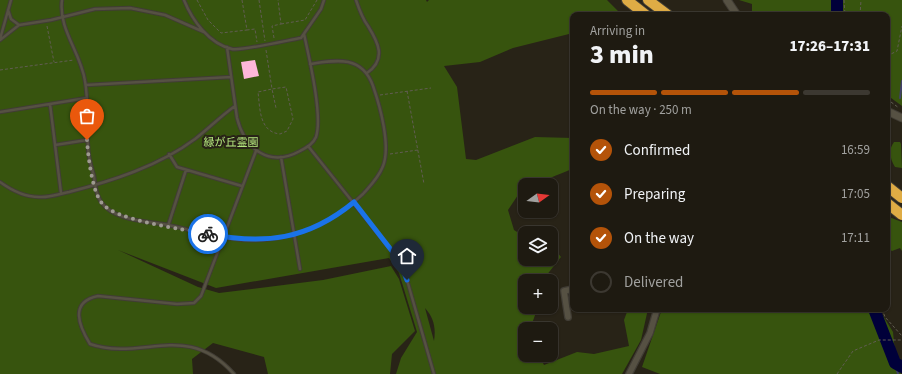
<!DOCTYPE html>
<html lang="en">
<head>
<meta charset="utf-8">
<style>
  body { margin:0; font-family:"Source Sans 3","Noto Sans JP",sans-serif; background:#2b271f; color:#f1f3f6; height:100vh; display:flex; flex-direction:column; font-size:15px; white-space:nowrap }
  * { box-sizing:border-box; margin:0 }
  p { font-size:13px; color:#a1a19f }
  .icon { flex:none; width:22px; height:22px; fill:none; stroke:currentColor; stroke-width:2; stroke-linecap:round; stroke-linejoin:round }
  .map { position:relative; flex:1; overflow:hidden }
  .drawer { position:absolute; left:570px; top:12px; width:320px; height:300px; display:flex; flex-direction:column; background:#1e1a11; border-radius:8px; box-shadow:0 1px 3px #0004,0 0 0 1px #3c3831 }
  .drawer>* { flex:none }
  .needle { width:26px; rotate:75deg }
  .tools { position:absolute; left:518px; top:178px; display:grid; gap:8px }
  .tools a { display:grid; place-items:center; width:40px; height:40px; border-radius:8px; background:#1e1a11; box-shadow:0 1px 3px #0004,0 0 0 1px #3c3831; font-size:20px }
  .pin { position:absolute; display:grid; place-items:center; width:34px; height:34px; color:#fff; margin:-41px -17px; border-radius:50% 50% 50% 0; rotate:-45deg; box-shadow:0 0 4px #0007 }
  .pin .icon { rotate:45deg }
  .courier { position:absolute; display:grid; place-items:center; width:40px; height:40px; margin:-20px; border:3px solid #1a73e8; border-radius:50%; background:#fff; color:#222; box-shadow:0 1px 5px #0007 }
  .headline em { font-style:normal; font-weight:800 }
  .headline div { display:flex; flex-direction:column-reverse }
  .headline { display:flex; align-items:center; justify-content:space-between; height:68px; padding:0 20px }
  h1 { font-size:26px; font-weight:800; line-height:30px }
  .bar { display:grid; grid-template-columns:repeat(4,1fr); gap:6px 4px; align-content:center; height:48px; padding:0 20px }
  .bar i { height:5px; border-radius:3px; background:#3c3831 }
  .bar .active { background:#b45309 }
  .bar p { grid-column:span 4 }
  ol { padding:0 20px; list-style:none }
  li { display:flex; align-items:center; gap:12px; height:44px }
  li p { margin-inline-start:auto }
  li .icon { padding:4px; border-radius:50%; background:#b45309; color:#fff; stroke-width:4 }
  li:last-child { color:#a1a19f }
  li i { width:22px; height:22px; border:2px solid #3c3831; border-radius:50% }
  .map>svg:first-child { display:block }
  .green { fill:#37540e; fill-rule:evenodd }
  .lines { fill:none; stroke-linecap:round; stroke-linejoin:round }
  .stream { stroke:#424168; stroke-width:2 }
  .river { stroke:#00003a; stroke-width:12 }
  .building { fill:#feb7d9 }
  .lane-casing { stroke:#413d35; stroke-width:4.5 }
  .street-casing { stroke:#413d35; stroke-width:8 }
  .secondary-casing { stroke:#413d35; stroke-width:9 }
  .highway-casing { stroke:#413d35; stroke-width:12 }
  .path { stroke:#615d52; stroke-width:1; stroke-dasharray:3 2; stroke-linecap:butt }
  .lane { stroke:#565143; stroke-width:2.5 }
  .street { stroke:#565143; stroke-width:5.5 }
  .secondary { stroke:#565143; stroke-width:7 }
  .highway { stroke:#dfac45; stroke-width:10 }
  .highway-bridge-casing { stroke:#413d35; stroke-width:12; stroke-linecap:butt }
  .highway-bridge { stroke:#dfac45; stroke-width:10 }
  .done { stroke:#9e9a91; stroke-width:4; stroke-dasharray:0 7.2 }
  .route { stroke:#1a73e8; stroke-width:5 }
  .labels { text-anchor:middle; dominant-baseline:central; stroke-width:4; stroke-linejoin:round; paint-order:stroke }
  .park-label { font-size:11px; fill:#b4e77e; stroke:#282317 }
</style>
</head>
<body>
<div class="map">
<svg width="902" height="374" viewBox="0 0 902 374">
  <rect width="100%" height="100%" fill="#282317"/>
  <path class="green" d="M 0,0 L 426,0 L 427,2 L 429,0 L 607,0 L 622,15 L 573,15 L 573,33 L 513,48 L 480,62 L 444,66 L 457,87 L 466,159 L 476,160 L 535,137 L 573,138 L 573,169 C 560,173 537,185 525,185 L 525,191 L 518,195 L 508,210 L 514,230 L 525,237 L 525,259 L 551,259 L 551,244 L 561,257 L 542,281 L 525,281 L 525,307 L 538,307 L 530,329 L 525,329 L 525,355 L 539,355 L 544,365 L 577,352 L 594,354 L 629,346 L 624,320 L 627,312 L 638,309 L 648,309 L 641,340 L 622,374 L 396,374 L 401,358 L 417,332 L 399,273 L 389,258 L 216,288 L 118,250 L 198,287 L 219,293 L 323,280 L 391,266 L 399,279 L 415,331 L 392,354 L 390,374 L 268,374 L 264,357 L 213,343 L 192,359 L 193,374 L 0,374 ZM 425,308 C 434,318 436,328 434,341 Z
    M 739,0 L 833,0 L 834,15 L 752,15 L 752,4 Z
    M 841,0 L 902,0 L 902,106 L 887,95 L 887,15 L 841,15 Z
    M 894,142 L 900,142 L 901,144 L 902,168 L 895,167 C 890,159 888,150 894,142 Z
    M 889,217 L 902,222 L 902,251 L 900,248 L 892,251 L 887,248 L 887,218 Z
    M 662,309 L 879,309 L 893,332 L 896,361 L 901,374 L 660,374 L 642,367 Z"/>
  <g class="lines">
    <path class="stream" d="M 900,98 L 902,81
      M 895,363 L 898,374"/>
    <path class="river" d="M 837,0 L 837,15
      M 874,309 L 895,363 L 902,367"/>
  </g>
  <path class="building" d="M 255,60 L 259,76 L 244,79 L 241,62 Z"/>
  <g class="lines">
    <defs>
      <path id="lane" d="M 62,0 C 58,29 81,53 85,81 C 89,103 86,125 88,146 C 88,157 91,166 94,176 C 95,186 96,194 101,202 C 114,221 147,221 168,225 C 193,230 219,239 245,240 C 290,242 331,225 363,194 C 371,185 379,177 383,166 C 391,146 380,106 373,86 C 362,55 336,60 310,64
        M 184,0 C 192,20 209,44 232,49 C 241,51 289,40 301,38 L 321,9 L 324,0
        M 356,0 C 359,9 362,18 368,26 C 378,42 387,59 367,73
        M 8,10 L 11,19 L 19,25 L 51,20 L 95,9 L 130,8 L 165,15 L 204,32
        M 0,39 L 11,0
        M 0,40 L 19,25
        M 227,47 L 237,118 C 245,149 269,168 300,151 C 307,147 313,144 316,137 C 323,116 309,57 304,34
        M 86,85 L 231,77
        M 50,104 L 61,193
        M 0,112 L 87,98
        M 55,145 L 87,140
        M 308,146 L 399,260 L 407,280 L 434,374
        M 169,154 L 177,167 L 242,186
        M 281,157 L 300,269
        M 0,182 C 11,190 25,197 39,197 C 49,198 59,194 69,192 C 112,181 159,166 195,139 C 209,128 221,116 235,106
        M 168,226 L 186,170
        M 234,374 C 186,320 143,362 90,344 C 79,326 69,302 98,296 L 177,304 L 194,303 L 201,296 L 256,151"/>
      <path id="street" d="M 568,317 L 564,291 L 573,289
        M 629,374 L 650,333 L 657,309"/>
      <path id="secondary" d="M 727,0 L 737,15
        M 887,111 L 902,118"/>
      <path id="highway" d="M 627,0 L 646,15
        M 648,0 L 668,15"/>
    </defs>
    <use href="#lane" class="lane-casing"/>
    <use href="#street" class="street-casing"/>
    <use href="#secondary" class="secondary-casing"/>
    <use href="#highway" class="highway-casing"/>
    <path class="path" d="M 197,0 L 208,20 L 221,33 L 247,30
      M 242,0 L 247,30 L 255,29 L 257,42
      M 259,0 L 265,41
      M 844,0 L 845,15
      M 845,14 L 860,13
      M 860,15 L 861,0
      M 281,24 L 305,20 L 317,0
      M 47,26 L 54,62
      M 274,38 L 272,26 L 281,24 L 278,0
      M 266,50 L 272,89 L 286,87 L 293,119 L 287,131 L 280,134 C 259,132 260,108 258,92 L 272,89 L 276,108
      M 887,56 L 897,51 L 902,26
      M 0,70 L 74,60
      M 407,91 L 424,184
      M 380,95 L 431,88
      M 887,99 L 899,108
      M 390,154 L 418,150
      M 882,309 L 885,317 L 902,336
      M 837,374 L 853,351 L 879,340 L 902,340"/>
    <use href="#lane" class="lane"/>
    <use href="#street" class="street"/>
    <use href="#secondary" class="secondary"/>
    <use href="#highway" class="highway"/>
    <defs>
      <path id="highway-bridge" d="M 887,186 L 902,198
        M 887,203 L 902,215"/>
    </defs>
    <use href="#highway-bridge" class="highway-bridge-casing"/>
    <use href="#highway-bridge" class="highway-bridge"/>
  </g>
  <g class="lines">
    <path class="done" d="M 87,140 C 88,156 92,190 101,202 C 114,221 184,229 208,234"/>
    <path class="route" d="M 208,234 C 264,245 308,240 354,202 L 399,260 L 407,280"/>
  </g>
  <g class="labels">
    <g class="park-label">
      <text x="231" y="142">緑が丘霊園</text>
    </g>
  </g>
</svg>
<div class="tools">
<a><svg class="needle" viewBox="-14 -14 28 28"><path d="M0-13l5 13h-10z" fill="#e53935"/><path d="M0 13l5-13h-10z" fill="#a1a19f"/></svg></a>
<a><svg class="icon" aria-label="layers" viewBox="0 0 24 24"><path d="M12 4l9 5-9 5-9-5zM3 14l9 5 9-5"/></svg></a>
<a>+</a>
<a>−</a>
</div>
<div class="pin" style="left:87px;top:140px;background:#ea580c"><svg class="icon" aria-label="bag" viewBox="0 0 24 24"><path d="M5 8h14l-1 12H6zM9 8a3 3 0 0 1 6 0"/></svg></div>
<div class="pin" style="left:407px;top:280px;background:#1f2937"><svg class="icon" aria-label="home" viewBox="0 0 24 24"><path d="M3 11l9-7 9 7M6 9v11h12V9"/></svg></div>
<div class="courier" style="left:208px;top:234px"><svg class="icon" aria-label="bike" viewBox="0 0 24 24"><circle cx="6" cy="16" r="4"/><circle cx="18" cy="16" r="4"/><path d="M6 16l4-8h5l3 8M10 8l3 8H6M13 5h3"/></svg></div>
<section class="drawer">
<div class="headline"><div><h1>3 min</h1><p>Arriving in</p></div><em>17:26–17:31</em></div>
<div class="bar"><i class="active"></i><i class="active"></i><i class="active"></i><i></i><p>On the way · 250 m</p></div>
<ol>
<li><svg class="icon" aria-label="check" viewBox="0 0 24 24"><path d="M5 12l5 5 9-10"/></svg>Confirmed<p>16:59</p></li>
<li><svg class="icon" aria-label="check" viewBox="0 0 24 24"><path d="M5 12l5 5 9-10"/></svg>Preparing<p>17:05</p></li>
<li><svg class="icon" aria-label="check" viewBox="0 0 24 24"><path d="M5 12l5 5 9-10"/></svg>On the way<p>17:11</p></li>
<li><i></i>Delivered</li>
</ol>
</section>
</div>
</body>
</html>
